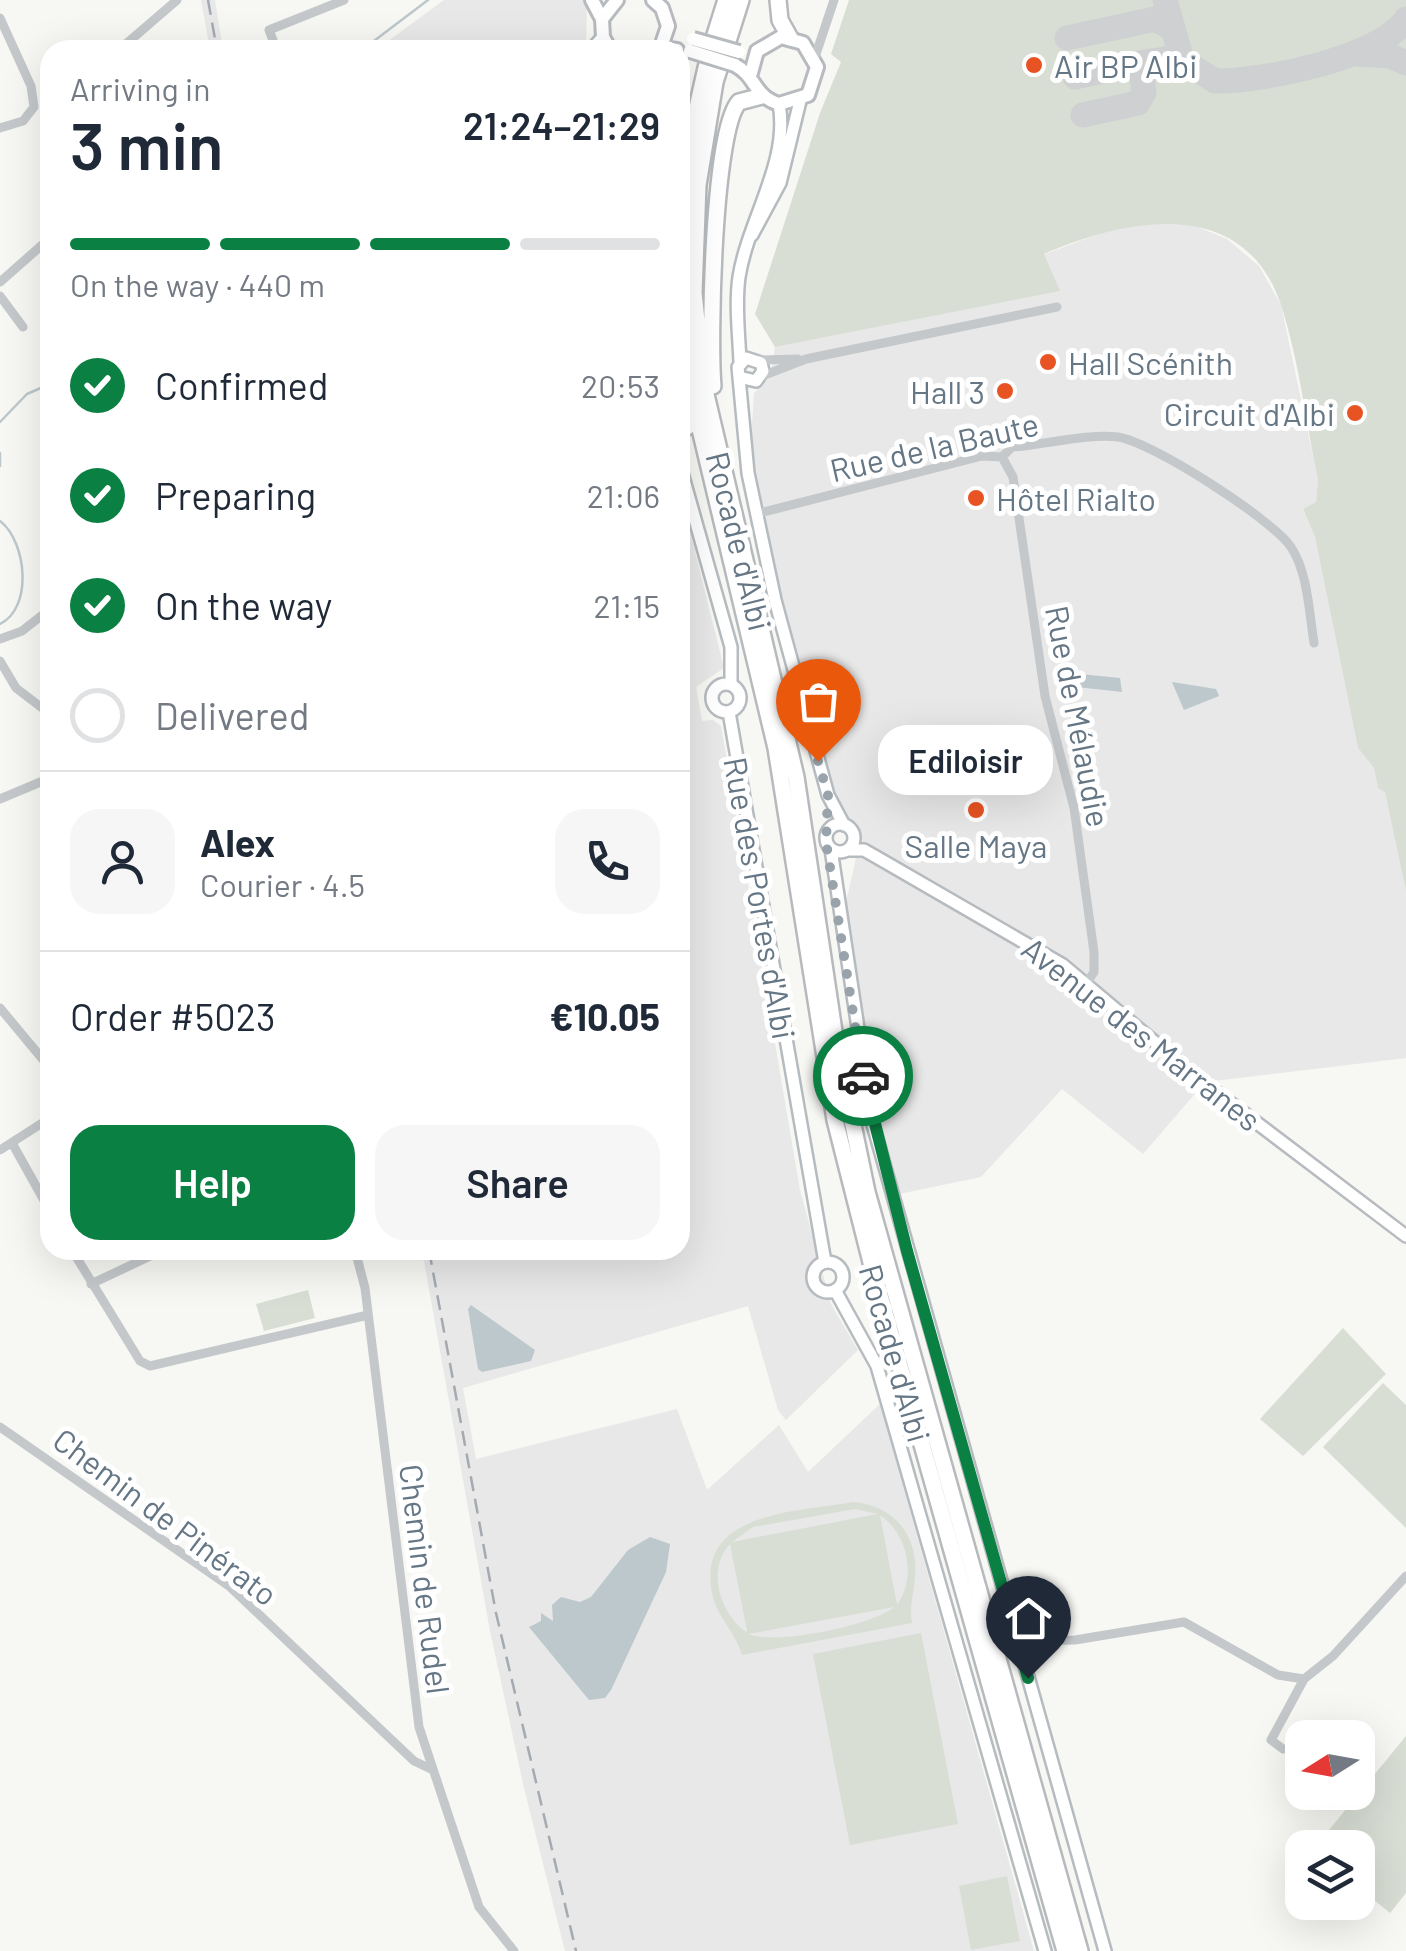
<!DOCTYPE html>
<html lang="en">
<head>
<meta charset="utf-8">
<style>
  body { margin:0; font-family:Barlow,sans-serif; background:#f6f6f7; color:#1f2937; height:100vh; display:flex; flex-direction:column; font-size:38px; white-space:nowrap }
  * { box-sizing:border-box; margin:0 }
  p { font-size:32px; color:#747a83 }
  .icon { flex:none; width:55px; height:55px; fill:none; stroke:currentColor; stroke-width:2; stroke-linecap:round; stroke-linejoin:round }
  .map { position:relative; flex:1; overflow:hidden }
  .details { position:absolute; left:40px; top:40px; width:650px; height:1220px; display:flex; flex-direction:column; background:#fff; border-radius:30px; box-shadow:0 10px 40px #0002 }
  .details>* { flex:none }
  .needle { width:65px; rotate:259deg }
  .tools { position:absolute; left:1285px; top:1720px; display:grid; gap:20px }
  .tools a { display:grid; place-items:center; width:90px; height:90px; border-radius:20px; background:#fff; box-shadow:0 10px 40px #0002; font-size:50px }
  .pin { position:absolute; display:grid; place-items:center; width:85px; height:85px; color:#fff; margin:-102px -42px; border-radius:50% 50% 50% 0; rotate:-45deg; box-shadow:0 0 10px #0007 }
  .pin .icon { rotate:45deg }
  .courier { position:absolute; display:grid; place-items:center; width:100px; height:100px; margin:-50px; border:8px solid #0b8043; border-radius:50%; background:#fff; color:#222; box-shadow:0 2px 12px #0007 }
  .bubble { position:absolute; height:70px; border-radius:30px; background:#fff; box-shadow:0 10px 40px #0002; font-size:32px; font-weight:600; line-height:70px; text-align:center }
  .headline em { font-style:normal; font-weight:600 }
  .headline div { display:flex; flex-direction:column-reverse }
  .headline { display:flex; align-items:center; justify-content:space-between; height:170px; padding:0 30px }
  h1 { font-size:65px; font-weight:600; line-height:75px }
  .bar { display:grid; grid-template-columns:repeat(4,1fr); gap:15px 10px; align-content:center; height:120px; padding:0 30px }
  .bar i { height:12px; border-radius:8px; background:#e0e1e3 }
  .bar .on { background:#0b8043 }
  .bar p { grid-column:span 4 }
  .line { display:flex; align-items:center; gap:25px; padding:0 30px; border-top:2px solid #e0e1e3 }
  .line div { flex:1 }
  .round { display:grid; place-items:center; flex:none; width:105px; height:105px; border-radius:30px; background:#f6f6f7 }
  ol { padding:0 30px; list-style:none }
  li { display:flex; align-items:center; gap:30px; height:110px }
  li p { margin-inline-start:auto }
  li .icon { padding:10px; border-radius:50%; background:#0b8043; color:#fff; stroke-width:4 }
  li:last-child { color:#747a83 }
  li i { width:55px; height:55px; border:5px solid #e0e1e3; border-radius:50% }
  .action { display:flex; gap:20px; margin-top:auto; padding:20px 30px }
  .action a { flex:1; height:115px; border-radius:30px; background:#0b8043; color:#fff; font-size:40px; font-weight:600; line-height:115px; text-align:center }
  .action a+a { background:#f6f6f7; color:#1f2937 }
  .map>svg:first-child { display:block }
  .built { fill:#e7e8e7 }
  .green { fill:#d8ded4; fill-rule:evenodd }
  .water { fill:#bcc8cc }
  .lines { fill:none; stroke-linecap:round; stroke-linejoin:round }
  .stream { stroke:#bcc8cc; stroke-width:2.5 }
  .taxiway { stroke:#ced0d2; stroke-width:25 }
  .secondary-casing { stroke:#b6bbc0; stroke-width:16 }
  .primary-casing { stroke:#b7bbbf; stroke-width:18 }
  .highway-casing { stroke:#b7babd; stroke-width:20 }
  .street { stroke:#c4c8cb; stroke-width:9 }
  .secondary { stroke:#fff; stroke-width:11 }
  .primary { stroke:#fff; stroke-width:12 }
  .highway { stroke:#fff; stroke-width:15 }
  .rail { stroke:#a4aab0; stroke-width:2.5; stroke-dasharray:15 8; stroke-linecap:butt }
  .primary-bridge-casing { stroke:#b7bbbf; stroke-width:18; stroke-linecap:butt }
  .primary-bridge { stroke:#fff; stroke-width:12 }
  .done { stroke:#98a3ac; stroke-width:10; stroke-dasharray:0 18 }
  .route { stroke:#0b8043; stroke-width:12 }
  .poi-dot { fill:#e75323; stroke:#fff; stroke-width:4 }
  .labels { text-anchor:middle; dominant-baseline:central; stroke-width:10; stroke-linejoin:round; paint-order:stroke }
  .poi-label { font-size:32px; fill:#657685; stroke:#fff; text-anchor:start }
  .street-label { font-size:32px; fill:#657685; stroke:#fff }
</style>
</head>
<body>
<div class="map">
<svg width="1406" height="1951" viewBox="0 0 1406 1951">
  <rect width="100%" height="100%" fill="#f7f7f3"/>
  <path class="built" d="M 201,0 L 215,0 L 223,50 L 210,50 Z
    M 444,0 L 583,0 L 587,4 L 586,42 L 580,50 L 376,50 Z
    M 1153,222 L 1193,225 L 1227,239 L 1259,266 L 1281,305 L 1318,480 L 1316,502 L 1303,510 L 1315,537 L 1358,748 L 1374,768 L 1378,788 L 1385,791 L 1406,891 L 1406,1058 L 1205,1082 L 1143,1154 L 1062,1089 L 981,1177 L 899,1194 L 871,1090 L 843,915 L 857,854 L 820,754 L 781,606 L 750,457 L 754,393 L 770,377 L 775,347 L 1059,291 L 1043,255 L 1111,229 Z
    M 680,491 L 724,668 L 696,687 L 702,721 L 713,720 L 721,726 L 800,1190 L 831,1304 L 858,1350 L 786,1420 L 778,1410 L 748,1306 L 463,1388 L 476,1459 L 677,1409 L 707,1490 L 779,1425 L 808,1472 L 880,1404 L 1034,1951 L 565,1951 L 524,1788 L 490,1631 L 422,1250 L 680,1250 Z"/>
  <path class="green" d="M 849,0 L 1406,0 L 1406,891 L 1385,792 L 1378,788 L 1374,768 L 1358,748 L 1315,537 L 1303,509 L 1316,502 L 1318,480 C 1306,423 1299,360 1281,305 C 1244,194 1125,218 1044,254 L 1060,291 L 775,347 L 755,314 L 820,113 L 841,62 L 831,54 Z
    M 308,1290 L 315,1318 L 264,1331 L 256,1304 Z
    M 1343,1328 L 1386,1374 L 1303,1456 L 1260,1419 Z
    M 1383,1383 L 1406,1405 L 1406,1528 L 1323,1447 Z
    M 853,1502 C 894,1505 919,1536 915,1577 C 914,1595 909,1605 912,1623 L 742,1655 C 736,1632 717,1618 712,1593 C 696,1511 798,1512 853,1502 ZM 855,1509 L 878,1514 L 732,1542 L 753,1527 ZM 880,1515 C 908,1534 917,1578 897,1605 ZM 730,1544 L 747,1631 L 746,1632 C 720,1613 706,1570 730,1544 ZM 894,1607 C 874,1625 773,1646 749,1634 Z
    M 921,1633 L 958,1824 L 850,1845 L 813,1654 Z
    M 1406,1736 L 1406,1893 L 1390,1913 L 1358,1887 L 1358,1848 L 1315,1847 Z
    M 1007,1876 L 1020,1941 L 971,1950 L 959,1886 Z"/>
  <path class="water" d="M 1080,674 L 1120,678 L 1122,692 L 1077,687 Z
    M 1172,682 L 1216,689 L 1219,696 L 1184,710 Z
    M 471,1305 L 535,1350 L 531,1361 L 482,1372 L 478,1369 L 468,1309 Z
    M 650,1537 L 670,1544 L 666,1572 L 611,1690 L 605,1698 L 589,1700 L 529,1627 L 541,1621 L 541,1613 L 553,1621 L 552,1605 L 561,1597 L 580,1602 L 591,1597 L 628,1550 Z"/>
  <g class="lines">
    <path class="stream" d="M 362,50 L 428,0
      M 0,422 L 27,394 L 50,384
      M 0,453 L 0,466
      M 0,521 C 27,542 33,608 0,624"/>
    <path class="taxiway" d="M 1165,0 L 1182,60 L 1215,81 C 1260,82 1381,58 1406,19
      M 1067,38 L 1155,19 L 1170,27
      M 1359,54 L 1390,56 L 1406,63
      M 1075,77 L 1149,61
      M 1083,115 L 1138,103 L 1144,92 L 1141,70 L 1148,62 L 1170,58 L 1186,66"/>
    <defs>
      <path id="secondary" d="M 591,50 L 603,37
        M 752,235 L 780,183 L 800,101
        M 740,363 C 739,334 735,305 739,277 C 748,220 790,161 779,104
        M 739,377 L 756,381 L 763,371 L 761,363 L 746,358 L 738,367 L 748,473 L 775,600 L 828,795 L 844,825
        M 680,466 L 731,647 L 731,684
        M712 698a14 14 0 1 1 28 0a14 14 0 1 1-28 0Z
        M 729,712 L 825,1262
        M826 838a14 14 0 1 1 28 0a14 14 0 1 1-28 0Z
        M 831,849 L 872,1121 L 1105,1951
        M 849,850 L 864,850 L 885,862 L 1063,965 L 1195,1076 L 1406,1236
        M813 1277a15 15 0 1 1 30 0a15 15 0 1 1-30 0Z
        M 835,1290 L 877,1366 L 1045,1951"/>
      <path id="primary" d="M 592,0 L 602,19
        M 653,0 L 662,8 L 668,26 L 660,50
        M 661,48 L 677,50
        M 610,50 L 603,37 L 602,19 L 617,0
        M 735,65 C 757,77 753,96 779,104 L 808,95 L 817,67 L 803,43 L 781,37 L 757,51 L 751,73"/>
      <path id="highway" d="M 741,0 L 715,82 L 698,185 L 694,293 L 704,386 L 796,777 L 835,1038 L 867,1192 L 1080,1951
        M 778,0 L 780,20 L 790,38
        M 680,275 C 682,179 695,91 726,0
        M 680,276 L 689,383 L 776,748 L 835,1120 L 875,1278 L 1065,1951
        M 713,386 C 709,341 713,130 739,102 L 762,96
        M 680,398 L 687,427"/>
    </defs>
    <use href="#secondary" class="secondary-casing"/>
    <use href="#primary" class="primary-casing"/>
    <use href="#highway" class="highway-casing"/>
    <path class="street" d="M 0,18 L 31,86 L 34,107 L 23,121 L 0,128
      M 276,48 L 269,30 L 344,0
      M 119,50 L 177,0
      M 815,57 L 834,0
      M 0,282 L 50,238
      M 0,296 L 23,327
      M 758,360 L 798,359
      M 762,376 L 806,359 L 1057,307
      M 1002,457 L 1013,477 L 1045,696 L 1074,808 L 1094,952 L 1094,972 L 1086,984
      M 756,514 L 982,456 L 1002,457 L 1012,447 C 1042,445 1090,433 1118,437 C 1152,442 1272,519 1291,547 C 1308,573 1309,612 1314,643
      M 0,639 L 22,631 L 50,609
      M 0,661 L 16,688 L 50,714
      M 0,799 L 50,778
      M 0,1008 L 50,1068
      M 12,1143 L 50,1211
      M 0,1150 L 50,1118
      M 72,1250 L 140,1361 L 150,1366 L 368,1315
      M 355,1250 L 365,1288 L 419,1727 L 479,1907 L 514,1951
      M 91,1284 L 163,1250
      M 0,1427 L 229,1586 L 414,1761 L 433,1770
      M 1018,1641 L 1075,1640 L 1184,1622 L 1278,1675 L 1304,1679 L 1333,1656 L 1406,1576
      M 1283,1749 L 1271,1740 L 1304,1679"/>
    <use href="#secondary" class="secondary"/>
    <use href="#primary" class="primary"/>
    <use href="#highway" class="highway"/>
    <path class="rail" d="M 208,0 L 217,50
      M 429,1250 L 496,1613 L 576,1951"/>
    <defs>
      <path id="primary-bridge" d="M 693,39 L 739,52
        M 690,51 L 735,65"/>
    </defs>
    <use href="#primary-bridge" class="primary-bridge-casing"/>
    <use href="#primary-bridge" class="primary-bridge"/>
  </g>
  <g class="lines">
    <path class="done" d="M 818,761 L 828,795 L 826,842 L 863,1076"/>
    <path class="route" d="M 863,1076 L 907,1251 L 1028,1678"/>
  </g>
  <g class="poi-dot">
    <circle cx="1034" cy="65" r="10"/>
    <circle cx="1048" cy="362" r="10"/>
    <circle cx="1005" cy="391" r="10"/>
    <circle cx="1355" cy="413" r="10"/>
    <circle cx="976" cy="498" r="10"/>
    <circle cx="976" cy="810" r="10"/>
  </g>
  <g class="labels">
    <g class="poi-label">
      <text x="1054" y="65">Air BP Albi</text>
      <text x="1068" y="362">Hall Scénith</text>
      <text x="985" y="391" text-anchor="end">Hall 3</text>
      <text x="1335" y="413" text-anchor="end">Circuit d'Albi</text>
      <text x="996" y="498">Hôtel Rialto</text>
      <text x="976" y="845" text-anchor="middle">Salle Maya</text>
    </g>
    <g class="street-label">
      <text transform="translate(934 446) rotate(-13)">Rue de la Baute</text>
      <text transform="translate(740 541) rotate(76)">Rocade d'Albi</text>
      <text transform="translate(1079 716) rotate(79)">Rue de Mélaudie</text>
      <text transform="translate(761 898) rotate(80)">Rue des Portes d'Albi</text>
      <text transform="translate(1142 1033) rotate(38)">Avenue des Marranes</text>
      <text transform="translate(896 1353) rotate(74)">Rocade d'Albi</text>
      <text transform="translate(166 1516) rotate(37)">Chemin de Pinérato</text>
      <text transform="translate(426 1579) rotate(83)">Chemin de Rudel</text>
    </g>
  </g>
</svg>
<div class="tools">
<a><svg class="needle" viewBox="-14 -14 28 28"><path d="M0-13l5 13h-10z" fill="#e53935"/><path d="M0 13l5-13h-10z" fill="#747a83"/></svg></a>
<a><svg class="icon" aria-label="layers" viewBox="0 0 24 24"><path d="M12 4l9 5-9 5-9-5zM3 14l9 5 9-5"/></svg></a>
</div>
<div class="pin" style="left:818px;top:761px;background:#ea580c"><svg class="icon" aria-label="bag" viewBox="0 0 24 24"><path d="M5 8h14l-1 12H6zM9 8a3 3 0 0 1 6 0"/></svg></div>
<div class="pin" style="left:1028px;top:1678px;background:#1f2937"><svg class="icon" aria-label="home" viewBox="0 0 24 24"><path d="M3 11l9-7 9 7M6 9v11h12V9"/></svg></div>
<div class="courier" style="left:863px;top:1076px"><svg class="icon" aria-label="car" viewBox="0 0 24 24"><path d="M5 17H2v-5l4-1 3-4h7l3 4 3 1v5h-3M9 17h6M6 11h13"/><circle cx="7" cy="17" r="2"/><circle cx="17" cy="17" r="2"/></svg></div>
<div class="bubble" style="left:878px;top:725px;width:175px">Ediloisir</div>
<section class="details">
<div class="headline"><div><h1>3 min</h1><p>Arriving in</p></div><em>21:24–21:29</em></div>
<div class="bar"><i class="on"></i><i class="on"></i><i class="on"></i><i></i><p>On the way · 440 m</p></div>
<ol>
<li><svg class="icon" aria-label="check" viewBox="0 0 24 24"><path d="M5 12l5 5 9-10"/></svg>Confirmed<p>20:53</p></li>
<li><svg class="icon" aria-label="check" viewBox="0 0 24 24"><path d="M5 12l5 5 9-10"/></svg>Preparing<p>21:06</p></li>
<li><svg class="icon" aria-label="check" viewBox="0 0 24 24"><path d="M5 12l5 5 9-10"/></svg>On the way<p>21:15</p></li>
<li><i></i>Delivered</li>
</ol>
<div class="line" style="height:180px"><a class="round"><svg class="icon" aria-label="person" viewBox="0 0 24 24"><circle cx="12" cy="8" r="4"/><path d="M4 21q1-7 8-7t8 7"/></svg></a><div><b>Alex</b><p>Courier · 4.5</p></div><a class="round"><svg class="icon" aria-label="phone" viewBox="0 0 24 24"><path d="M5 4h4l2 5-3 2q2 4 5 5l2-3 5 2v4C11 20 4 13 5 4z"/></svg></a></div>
<div class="line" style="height:130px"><div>Order #5023</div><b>€10.05</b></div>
<div class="action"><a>Help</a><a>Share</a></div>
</section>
</div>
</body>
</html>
